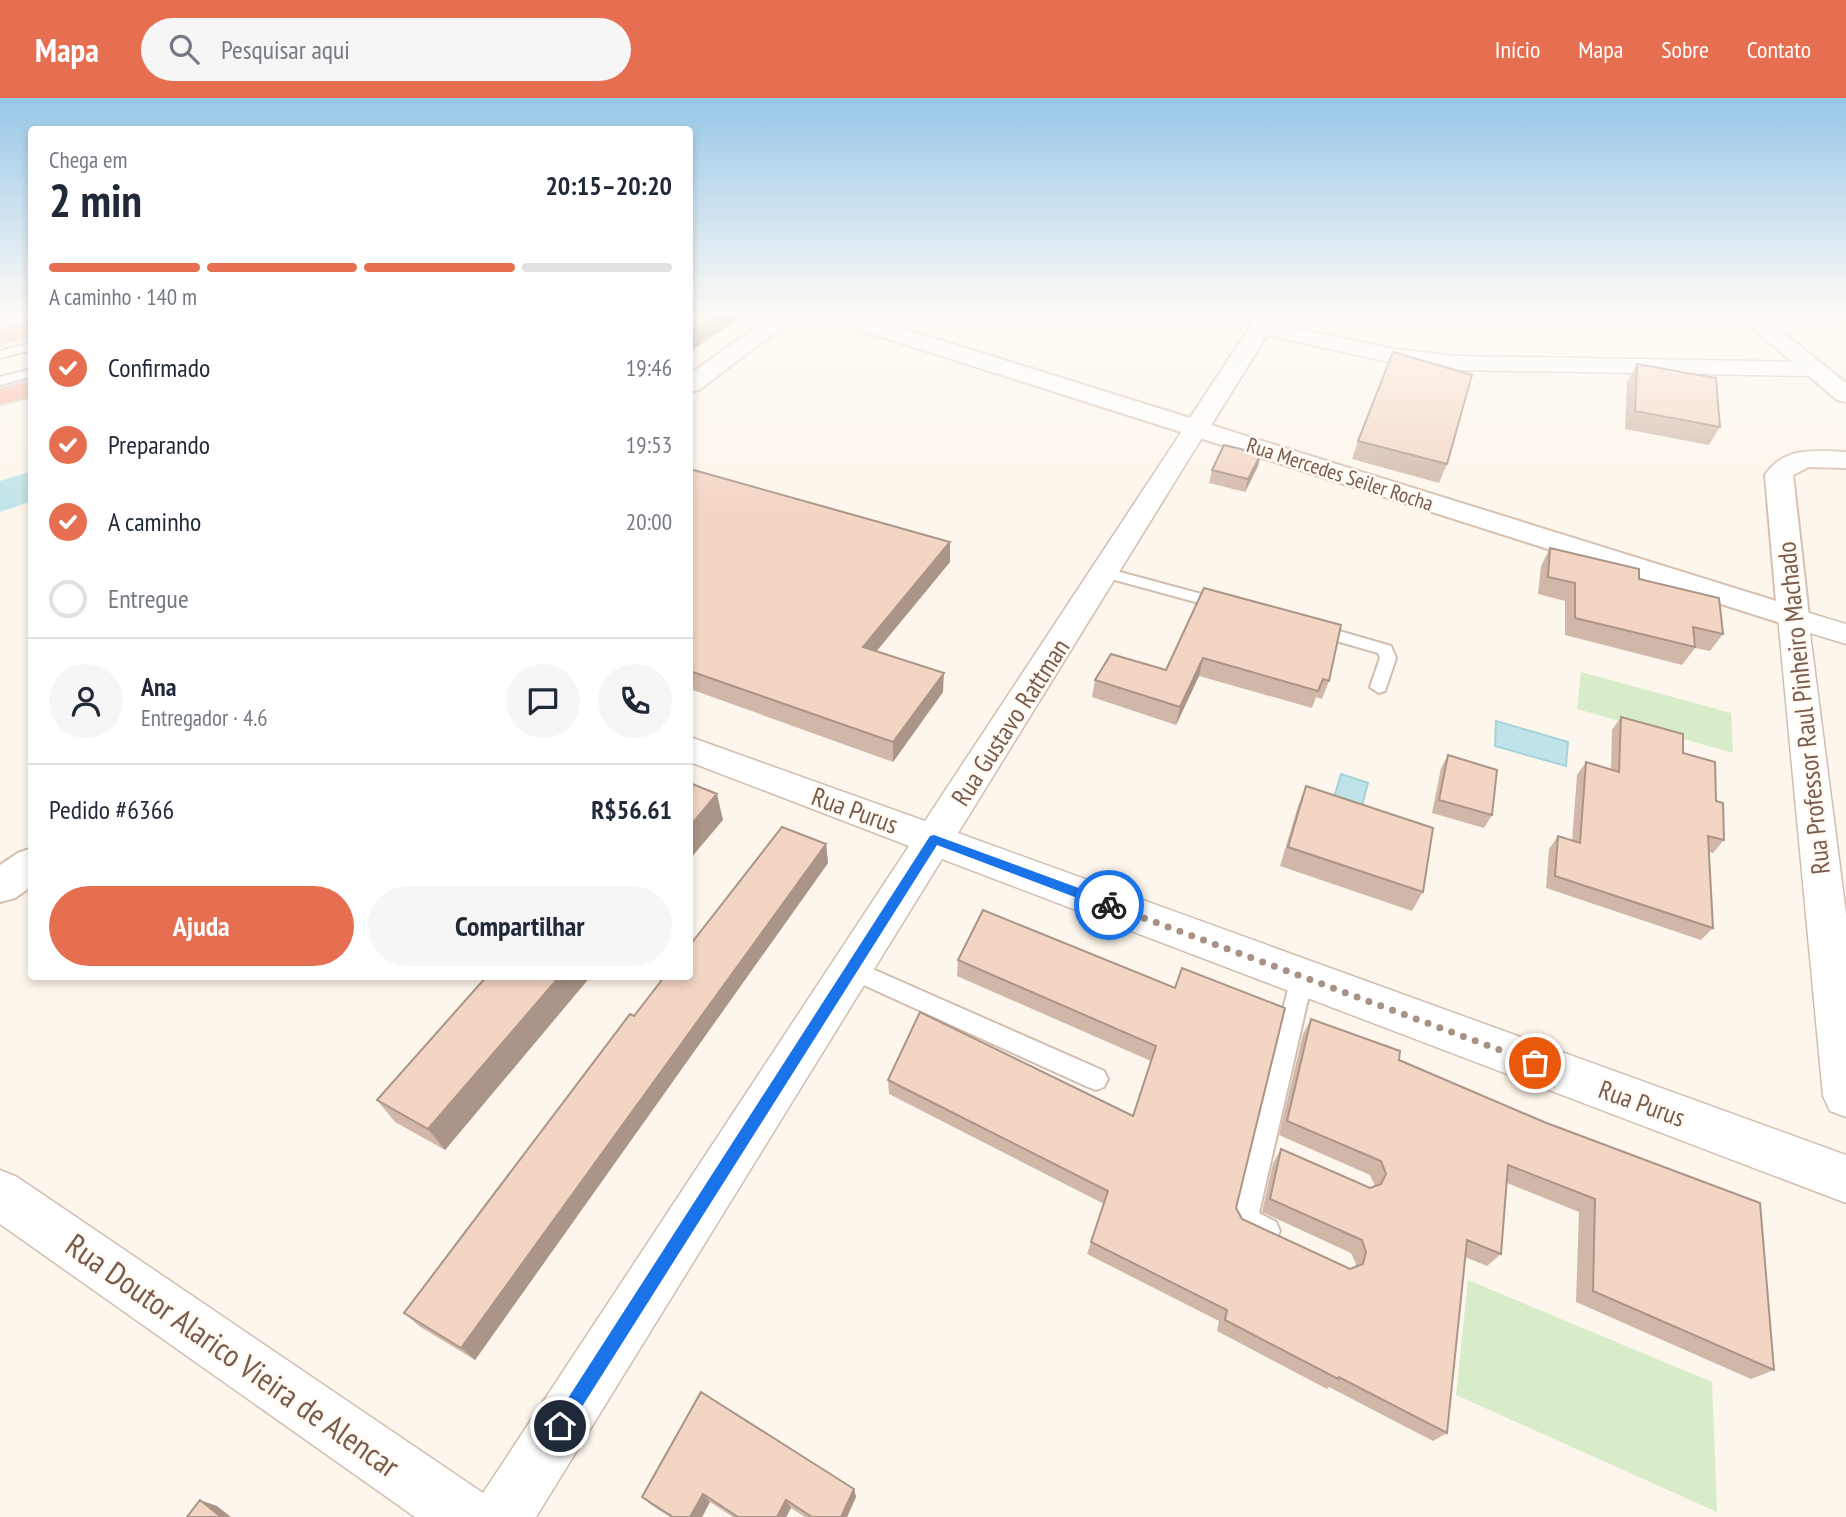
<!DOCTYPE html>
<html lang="pt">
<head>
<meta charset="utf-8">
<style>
  body { margin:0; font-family:"PT Sans Narrow",sans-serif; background:#f6f6f7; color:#1f2937; height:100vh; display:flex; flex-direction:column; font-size:26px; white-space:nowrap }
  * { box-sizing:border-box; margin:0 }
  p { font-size:23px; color:#747a83 }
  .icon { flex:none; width:38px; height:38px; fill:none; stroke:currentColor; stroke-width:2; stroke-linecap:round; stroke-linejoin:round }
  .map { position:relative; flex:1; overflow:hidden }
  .panel { position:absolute; left:28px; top:28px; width:665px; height:854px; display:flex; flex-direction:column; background:#fff; border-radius:7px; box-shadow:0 4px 10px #0003 }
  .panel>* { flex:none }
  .pin { position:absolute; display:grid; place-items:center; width:60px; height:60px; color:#fff; margin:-30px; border:4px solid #fff; border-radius:50%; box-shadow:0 2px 7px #0007 }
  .courier { position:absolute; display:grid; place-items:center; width:70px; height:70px; margin:-35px; border:5px solid #1a73e8; border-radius:50%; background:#fff; color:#222; box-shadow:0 2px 9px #0007 }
  .head em { font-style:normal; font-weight:700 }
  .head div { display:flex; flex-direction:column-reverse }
  .head { display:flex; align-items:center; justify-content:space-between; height:119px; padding:0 21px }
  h1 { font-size:46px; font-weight:700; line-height:52px }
  .bar { display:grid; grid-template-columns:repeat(4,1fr); gap:10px 7px; align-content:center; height:84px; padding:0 21px }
  .bar i { height:9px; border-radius:5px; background:#e0e1e3 }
  .bar .active { background:#e76f51 }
  .bar p { grid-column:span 4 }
  .line { display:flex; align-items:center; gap:18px; padding:0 21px; border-top:2px solid #e0e1e3 }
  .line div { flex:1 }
  .round { display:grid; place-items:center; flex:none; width:74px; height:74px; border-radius:37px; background:#f6f6f7 }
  ol { padding:0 21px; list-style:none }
  li { display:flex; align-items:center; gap:21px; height:77px }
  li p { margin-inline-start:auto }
  li .icon { padding:7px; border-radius:50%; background:#e76f51; color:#fff; stroke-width:4 }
  li:last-child { color:#747a83 }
  li i { width:38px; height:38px; border:4px solid #e0e1e3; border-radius:50% }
  .button { display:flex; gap:14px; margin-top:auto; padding:14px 21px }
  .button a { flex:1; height:80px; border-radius:42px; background:#e76f51; color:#fff; font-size:28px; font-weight:700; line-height:80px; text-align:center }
  .button a+a { background:#f6f6f7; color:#1f2937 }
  header { display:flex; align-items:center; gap:42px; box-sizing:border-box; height:98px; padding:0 35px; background:#e76f51; color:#fff }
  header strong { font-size:33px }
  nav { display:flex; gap:38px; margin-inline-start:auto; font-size:24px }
  .search { width:490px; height:63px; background:#f6f6f7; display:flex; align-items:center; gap:18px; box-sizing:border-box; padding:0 24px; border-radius:38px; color:#747a83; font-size:26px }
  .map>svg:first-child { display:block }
  .green { fill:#d8ecc9 }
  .water { fill:#bfe3e8; stroke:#a5d3da; stroke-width:2 }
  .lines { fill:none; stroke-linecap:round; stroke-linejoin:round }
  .river { fill:#bfe3e8; fill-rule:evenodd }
  .lane-casing { stroke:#d1beb0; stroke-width:4 }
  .street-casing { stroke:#d1beb0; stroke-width:3 }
  .secondary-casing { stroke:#d6c0b0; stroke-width:4 }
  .highway-casing { stroke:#dad1cd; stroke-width:4 }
  .lane { fill:#fff; fill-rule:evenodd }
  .street { fill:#fff; fill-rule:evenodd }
  .secondary { fill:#fff; fill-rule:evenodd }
  .highway { fill:#f7b7a3; fill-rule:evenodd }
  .wall { fill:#d1b7a8 }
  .shaded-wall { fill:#aa9588 }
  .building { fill:#f3d5c3; stroke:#aa9588; stroke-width:2 }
  .route { fill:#1a73e8 }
  .done { stroke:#a89285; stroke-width:7; stroke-dasharray:0 12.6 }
  .labels { text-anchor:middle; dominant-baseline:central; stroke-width:5; stroke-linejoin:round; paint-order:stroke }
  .far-street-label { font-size:21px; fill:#7a5c4d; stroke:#fffaf3 }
  .street-label { font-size:26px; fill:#7a5c4d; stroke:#fffaf3 }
  .near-street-label { font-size:32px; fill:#7a5c4d; stroke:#fffaf3 }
</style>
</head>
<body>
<header>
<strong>Mapa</strong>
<div class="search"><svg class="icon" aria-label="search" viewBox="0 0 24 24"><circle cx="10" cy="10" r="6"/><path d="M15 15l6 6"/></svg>Pesquisar aqui</div>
<nav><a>Início</a><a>Mapa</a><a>Sobre</a><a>Contato</a></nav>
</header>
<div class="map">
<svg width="1846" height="1419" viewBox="0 0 1846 1419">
  <rect width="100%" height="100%" fill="#fdf6ec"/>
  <path class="green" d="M 1581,574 L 1731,615 L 1733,655 L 1577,611 Z
    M 1468,1182 L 1712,1284 L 1717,1414 L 1456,1297 Z"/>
  <path class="water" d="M 1496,623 L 1568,644 L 1566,668 L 1495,648 Z
    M 1341,676 L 1368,685 L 1358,723 L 1330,713 Z"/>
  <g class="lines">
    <path class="river" d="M 32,373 L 32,403 L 0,414 L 0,383 Z"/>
    <defs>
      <path id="lane" d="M 32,245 L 32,252 L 0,260 L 0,253 Z
        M 32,271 L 32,278 L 0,287 L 0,279 Z
        M 1105,470 L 1231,504 L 1233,507 L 1225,512 L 1100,478 L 1097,475 L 1100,472 Z
        M 1315,526 L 1391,548 L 1396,560 L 1385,593 L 1379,595 L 1370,589 L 1380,560 L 1378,555 L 1309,535 L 1307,531 L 1309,527 Z
        M 852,862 L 1104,973 L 1108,981 L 1104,989 L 1096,992 L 1088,989 L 844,878 L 841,871 L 844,864 Z
        M 1302,870 L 1310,872 L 1313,879 L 1259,1115 L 1276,1124 L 1280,1133 L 1276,1142 L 1267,1146 L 1235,1131 L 1231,1122 L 1291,879 L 1294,872 Z"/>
      <path id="street" d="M 1261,223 L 1393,251 L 1458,258 L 1813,264 L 1821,266 L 1824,271 L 1821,276 L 1813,278 L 1458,272 L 1393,265 L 1253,234 L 1250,229 L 1253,224 Z
        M 1196,323 L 1205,325 L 1208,330 L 958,735 L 1846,1057 L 1846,1105 L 942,761 L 536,1419 L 415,1419 L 0,1126 L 0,1072 L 17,1079 L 483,1395 L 909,748 L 690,664 L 690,639 L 925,723 L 1184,330 L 1187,325 Z
        M 1793,510 L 1846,526 L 1846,546 L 1810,535 L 1846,816 L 1846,1019 L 1830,1013 L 1823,998 L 1778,519 L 1782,512 Z"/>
      <path id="secondary" d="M 774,216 L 799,216 L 699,292 L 690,294 L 690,276 Z
        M 823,216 L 856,216 L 1190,320 L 1250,229 L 1253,216 L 1275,216 L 1272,229 L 1211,327 L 1776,503 L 1765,377 C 1785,348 1814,353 1846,354 L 1846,370 L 1809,369 L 1793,377 L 1809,519 L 1804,526 L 1793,529 L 826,221 Z
        M 1736,216 L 1760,216 L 1846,285 L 1846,304 L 1837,302 Z
        M 32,750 L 32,788 L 15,800 L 0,804 L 0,767 L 18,755 Z"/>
      <path id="highway" d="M 32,224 L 32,238 L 0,246 L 0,232 Z
        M 32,283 L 32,298 L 0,306 L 0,291 Z"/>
    </defs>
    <use href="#lane" class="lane-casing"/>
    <use href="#street" class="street-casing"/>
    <use href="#secondary" class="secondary-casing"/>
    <use href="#highway" class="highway-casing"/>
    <use href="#lane" class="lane"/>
    <use href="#street" class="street"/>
    <use href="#secondary" class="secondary"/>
    <use href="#highway" class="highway"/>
  </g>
  <path class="wall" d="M 1637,266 L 1720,329 L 1709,347 L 1625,331 L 1627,284 Z
    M 1358,343 L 1447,366 L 1439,385 L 1352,361 Z
    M 1258,368 L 1245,394 L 1209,385 L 1212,372 Z
    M 690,371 L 950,464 L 877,553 L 943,594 L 893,664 L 690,591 Z
    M 1550,450 L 1639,481 L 1723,536 L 1710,553 L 1695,550 L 1682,567 L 1565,537 L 1565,503 L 1538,496 L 1541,468 Z
    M 1204,490 L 1329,583 L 1322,601 L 1316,599 L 1312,610 L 1199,578 L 1176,627 L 1092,599 L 1095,582 L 1166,572 Z
    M 1621,619 L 1683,655 L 1716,703 L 1724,742 L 1713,755 L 1709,754 L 1713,830 L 1701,842 L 1546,790 L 1549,751 L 1558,738 L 1572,743 L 1577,677 L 1586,664 L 1611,671 L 1612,632 Z
    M 1448,657 L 1492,717 L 1484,730 L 1432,715 L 1441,670 Z
    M 1306,688 L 1423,794 L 1412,813 L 1280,768 L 1298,708 Z
    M 826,746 L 828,765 L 475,1262 L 419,1228 L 404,1215 L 634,918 Z
    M 958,862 L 1175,890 L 1236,1110 L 1242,1121 L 1350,1171 L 1355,1169 L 1356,1166 L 1351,1155 L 1262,1114 L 1273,1065 L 1281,1051 L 1370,1090 L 1375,1088 L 1370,1077 L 1279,1037 L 1303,936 L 1311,921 L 1399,962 L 1544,1024 L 1774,1272 L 1751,1281 L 1576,1204 L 1579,1114 L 1507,1085 L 1501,1156 L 1487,1168 L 1465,1159 L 1447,1335 L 1433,1343 L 1329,1289 L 1327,1291 L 1217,1233 L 1219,1223 L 1087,1156 L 1104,1106 L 889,996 L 888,982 L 1133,1018 L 1151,963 L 957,878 Z
    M 487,878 L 591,878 L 445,1052 L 395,1024 L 377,1002 Z
    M 854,1391 L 856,1399 L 847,1419 L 805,1419 L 791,1410 L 786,1419 L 733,1419 L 710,1404 L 702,1419 L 670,1419 L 651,1407 L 642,1399 Z"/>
  <path class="shaded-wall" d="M 718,216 L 743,216 L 743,217 L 690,254 L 690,235 Z
    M 1261,356 L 1258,368 L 1245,394 L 1248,381 Z
    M 950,444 L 950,464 L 864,568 L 863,549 Z
    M 1203,560 L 1199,578 L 1176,627 L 1180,609 Z
    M 944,575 L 943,594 L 893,664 L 893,644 Z
    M 717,696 L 723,722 L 690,761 L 690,728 Z
    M 826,746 L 828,765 L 475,1262 L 461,1250 Z
    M 560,878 L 591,878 L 445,1052 L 428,1031 Z
    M 854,1391 L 856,1399 L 847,1419 L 841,1419 Z
    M 703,1396 L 710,1404 L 702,1419 L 690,1419 Z
    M 200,1402 L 217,1408 L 231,1419 L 221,1419 Z
    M 786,1402 L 791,1410 L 786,1419 L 777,1419 Z"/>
  <path class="building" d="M 690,216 L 718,216 L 690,235 Z
    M 1393,254 L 1472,277 L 1447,366 L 1358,343 Z
    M 1637,266 L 1716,280 L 1720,329 L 1635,313 Z
    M 1224,347 L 1261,356 L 1248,381 L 1212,372 Z
    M 690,371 L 950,444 L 863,549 L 944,575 L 893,644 L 690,573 Z
    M 1550,450 L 1639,471 L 1639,481 L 1719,500 L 1723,536 L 1693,529 L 1695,549 L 1575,520 L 1575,485 L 1548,479 Z
    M 1204,490 L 1341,527 L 1329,583 L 1323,581 L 1318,593 L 1203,560 L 1180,609 L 1095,582 L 1111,556 L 1166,572 Z
    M 1621,619 L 1683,636 L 1683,655 L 1715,664 L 1716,703 L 1723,705 L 1724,742 L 1708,738 L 1713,830 L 1555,778 L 1558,738 L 1580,745 L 1586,664 L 1619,674 Z
    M 1448,657 L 1497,672 L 1492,717 L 1439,702 Z
    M 690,685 L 717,696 L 690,728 Z
    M 1306,688 L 1433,730 L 1423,794 L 1288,749 Z
    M 782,729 L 826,746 L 461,1250 L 404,1215 L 630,916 L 634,918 L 665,878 L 690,878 L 690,847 Z
    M 983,812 L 1175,890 L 1182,870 L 1285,910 L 1236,1110 L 1242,1121 L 1350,1171 L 1363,1166 L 1366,1154 L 1362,1142 L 1270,1101 L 1281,1051 L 1370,1090 L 1381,1086 L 1386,1076 L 1381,1063 L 1287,1023 L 1311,921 L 1400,953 L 1399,962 L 1544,1024 L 1760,1105 L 1774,1272 L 1593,1193 L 1595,1101 L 1508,1067 L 1501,1156 L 1467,1142 L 1447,1335 L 1339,1279 L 1338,1281 L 1225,1222 L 1227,1212 L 1091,1144 L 1108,1093 L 888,982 L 920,914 L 1133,1018 L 1156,948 L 958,862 Z
    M 487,878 L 560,878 L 428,1031 L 377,1002 Z
    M 701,1294 L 854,1391 L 841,1419 L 812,1419 L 786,1402 L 777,1419 L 738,1419 L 703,1396 L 690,1419 L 673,1419 L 642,1399 Z
    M 200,1402 L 221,1419 L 187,1419 Z"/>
  <linearGradient id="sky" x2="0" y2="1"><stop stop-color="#97c7e8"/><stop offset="0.52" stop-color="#fefbf6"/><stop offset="1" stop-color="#fefbf6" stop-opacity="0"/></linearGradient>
  <rect width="1846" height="414" fill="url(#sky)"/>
  <path class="route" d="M 934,737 L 1114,803 L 1115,807 L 1109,812 L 937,747 L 566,1334 L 560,1336 L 554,1334 L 551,1328 L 554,1322 L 930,738 Z"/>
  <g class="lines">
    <path class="done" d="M 1109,807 L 1535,965"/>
  </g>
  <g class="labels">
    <g class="far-street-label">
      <text transform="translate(1340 376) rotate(18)">Rua Mercedes Seiler Rocha</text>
    </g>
    <g class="street-label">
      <text transform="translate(1803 610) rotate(-96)">Rua Professor Raul Pinheiro Machado</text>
      <text transform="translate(1010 624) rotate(-57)">Rua Gustavo Rattman</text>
      <text transform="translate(855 712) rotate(20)">Rua Purus</text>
      <text transform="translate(1642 1005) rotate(20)">Rua Purus</text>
    </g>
    <g class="near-street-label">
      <text transform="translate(233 1257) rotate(35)">Rua Doutor Alarico Vieira de Alencar</text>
    </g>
  </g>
</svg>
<div class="pin" style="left:1535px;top:965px;background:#ea580c"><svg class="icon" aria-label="bag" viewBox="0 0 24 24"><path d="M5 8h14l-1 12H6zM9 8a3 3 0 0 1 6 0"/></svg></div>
<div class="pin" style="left:560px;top:1328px;background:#1f2937"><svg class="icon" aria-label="home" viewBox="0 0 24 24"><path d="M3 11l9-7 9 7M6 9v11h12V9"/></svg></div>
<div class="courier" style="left:1109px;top:807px"><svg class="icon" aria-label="bike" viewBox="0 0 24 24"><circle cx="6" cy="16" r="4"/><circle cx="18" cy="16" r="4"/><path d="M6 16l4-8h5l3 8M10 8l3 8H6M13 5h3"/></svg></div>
<section class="panel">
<div class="head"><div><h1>2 min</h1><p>Chega em</p></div><em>20:15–20:20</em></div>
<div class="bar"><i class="active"></i><i class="active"></i><i class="active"></i><i></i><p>A caminho · 140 m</p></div>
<ol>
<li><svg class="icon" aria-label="check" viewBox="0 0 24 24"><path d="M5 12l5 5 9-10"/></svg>Confirmado<p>19:46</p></li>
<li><svg class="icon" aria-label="check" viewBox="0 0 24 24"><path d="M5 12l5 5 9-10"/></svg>Preparando<p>19:53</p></li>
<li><svg class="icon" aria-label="check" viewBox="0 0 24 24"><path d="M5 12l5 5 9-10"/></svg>A caminho<p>20:00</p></li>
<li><i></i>Entregue</li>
</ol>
<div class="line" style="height:126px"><a class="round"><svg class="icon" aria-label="person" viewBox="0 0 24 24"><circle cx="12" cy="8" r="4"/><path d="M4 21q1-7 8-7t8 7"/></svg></a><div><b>Ana</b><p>Entregador · 4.6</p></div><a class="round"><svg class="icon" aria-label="chat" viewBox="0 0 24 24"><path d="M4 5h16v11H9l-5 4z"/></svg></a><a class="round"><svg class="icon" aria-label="phone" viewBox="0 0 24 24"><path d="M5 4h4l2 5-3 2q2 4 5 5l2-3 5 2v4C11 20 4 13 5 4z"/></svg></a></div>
<div class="line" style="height:91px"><div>Pedido #6366</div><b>R$56.61</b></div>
<div class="button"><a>Ajuda</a><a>Compartilhar</a></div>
</section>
</div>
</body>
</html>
